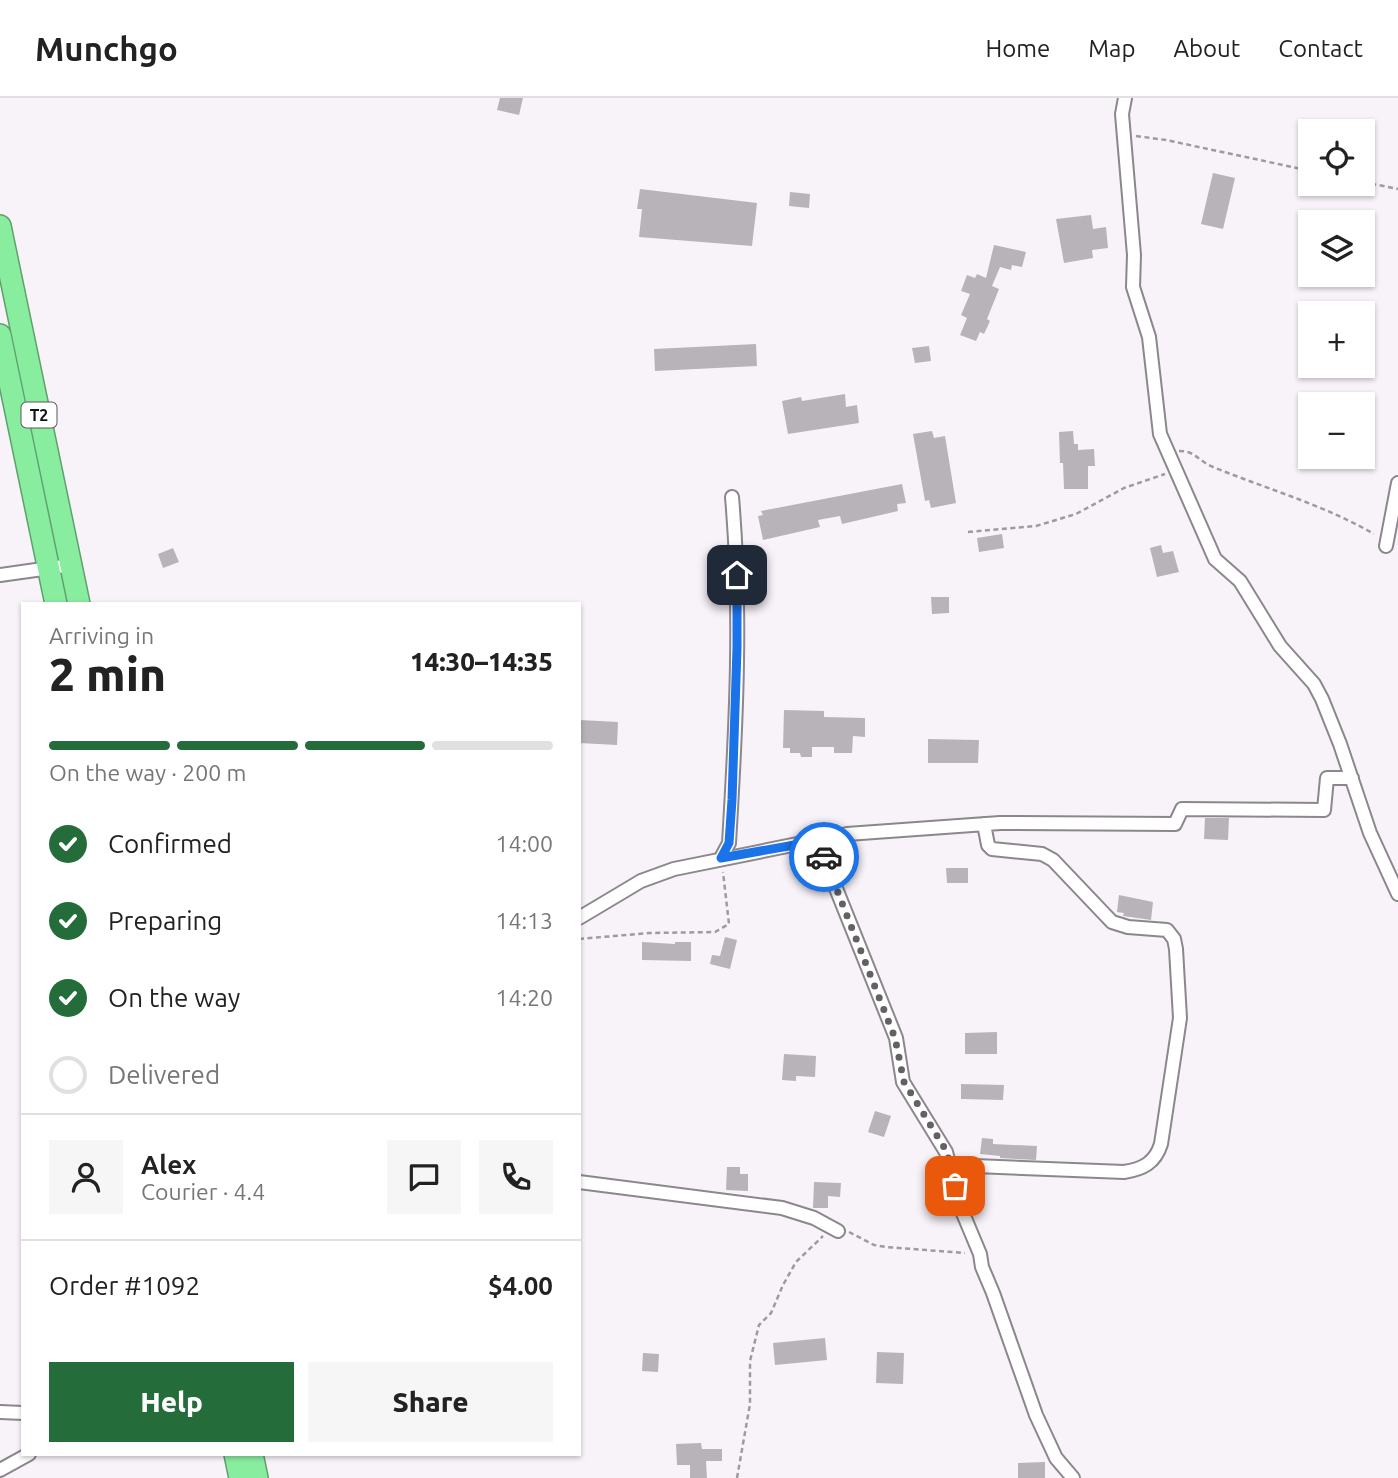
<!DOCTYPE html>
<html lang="en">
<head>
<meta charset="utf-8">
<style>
  body { margin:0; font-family:Ubuntu,sans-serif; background:#f6f6f6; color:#222; height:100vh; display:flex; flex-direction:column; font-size:26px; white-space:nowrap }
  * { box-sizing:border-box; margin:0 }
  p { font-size:23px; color:#767676 }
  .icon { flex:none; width:38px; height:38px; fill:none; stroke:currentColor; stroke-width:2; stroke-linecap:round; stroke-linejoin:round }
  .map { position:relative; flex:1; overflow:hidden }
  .panel { position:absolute; left:21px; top:504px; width:560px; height:854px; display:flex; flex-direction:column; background:#fff; border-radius:0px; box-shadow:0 2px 5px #0004 }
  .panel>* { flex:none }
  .tools { position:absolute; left:1298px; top:21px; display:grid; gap:14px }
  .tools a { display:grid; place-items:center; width:77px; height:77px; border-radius:0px; background:#fff; box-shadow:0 2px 5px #0004; font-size:35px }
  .pin { position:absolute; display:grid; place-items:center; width:60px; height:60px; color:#fff; margin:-30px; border-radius:14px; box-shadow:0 4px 10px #0006 }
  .courier { position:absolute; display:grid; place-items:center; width:70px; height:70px; margin:-35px; border:5px solid #1a73e8; border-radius:50%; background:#fff; color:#222; box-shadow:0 2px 9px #0007 }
  .overview em { font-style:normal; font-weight:800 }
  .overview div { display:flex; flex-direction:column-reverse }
  .overview { display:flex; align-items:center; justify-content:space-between; height:119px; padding:0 28px }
  h1 { font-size:46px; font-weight:800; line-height:52px }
  .bar { display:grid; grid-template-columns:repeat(4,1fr); gap:10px 7px; align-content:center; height:84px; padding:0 28px }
  .bar i { height:9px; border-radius:5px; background:#e0e0e0 }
  .bar .current { background:#246d3a }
  .bar p { grid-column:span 4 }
  .line { display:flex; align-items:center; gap:18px; padding:0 28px; border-top:2px solid #e0e0e0 }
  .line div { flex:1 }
  .round { display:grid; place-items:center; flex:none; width:74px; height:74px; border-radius:0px; background:#f6f6f6 }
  ol { padding:0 28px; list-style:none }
  li { display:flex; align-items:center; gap:21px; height:77px }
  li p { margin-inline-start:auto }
  li .icon { padding:7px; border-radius:50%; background:#246d3a; color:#fff; stroke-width:4 }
  li:last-child { color:#767676 }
  li i { width:38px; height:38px; border:4px solid #e0e0e0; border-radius:50% }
  .cta { display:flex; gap:14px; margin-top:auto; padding:14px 28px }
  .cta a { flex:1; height:80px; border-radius:0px; background:#246d3a; color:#fff; font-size:28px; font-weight:800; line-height:80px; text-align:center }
  .cta a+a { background:#f6f6f6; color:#222 }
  header { display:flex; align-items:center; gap:42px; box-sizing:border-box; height:98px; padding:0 35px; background:#fff; border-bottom:2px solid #e0e0e0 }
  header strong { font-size:33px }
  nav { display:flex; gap:38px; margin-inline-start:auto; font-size:24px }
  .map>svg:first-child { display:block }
  .building { fill:#b8b3b9 }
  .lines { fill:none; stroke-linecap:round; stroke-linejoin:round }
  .street-casing { stroke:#8c878c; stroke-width:16 }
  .highway-casing { stroke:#5fa06e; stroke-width:24 }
  .path { stroke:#9e9a9e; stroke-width:2.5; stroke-dasharray:5 3.5; stroke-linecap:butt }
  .street { stroke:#fff; stroke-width:12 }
  .highway { stroke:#88ed9f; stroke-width:21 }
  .done { stroke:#636164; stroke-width:7; stroke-dasharray:0 12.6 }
  .route { stroke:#1a73e8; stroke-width:9 }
  .labels { text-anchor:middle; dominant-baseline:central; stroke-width:6; stroke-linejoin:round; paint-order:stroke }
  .shield { fill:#fff; stroke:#5a595a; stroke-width:2 }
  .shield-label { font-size:16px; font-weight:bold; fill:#131213 }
</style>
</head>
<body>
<header>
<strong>Munchgo</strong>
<nav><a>Home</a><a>Map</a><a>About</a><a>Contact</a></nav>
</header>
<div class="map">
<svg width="1398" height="1380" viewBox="0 0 1398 1380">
  <rect width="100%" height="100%" fill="#f8f3f9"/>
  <path class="building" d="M 500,0 L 523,0 L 519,17 L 497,12 Z
    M 1213,75 L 1235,80 L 1223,131 L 1201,126 Z
    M 640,91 L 757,105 L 752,148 L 639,139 L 642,111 L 637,111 Z
    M 790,94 L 810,96 L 809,110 L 789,108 Z
    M 1091,117 L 1093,131 L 1106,129 L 1108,150 L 1092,152 L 1093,160 L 1064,165 L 1056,121 Z
    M 994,147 L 1026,154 L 1022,169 L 1012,167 L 1011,172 L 1000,169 L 992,188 L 999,191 L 987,221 L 990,223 L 984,236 L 980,234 L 976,243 L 960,237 L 967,220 L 961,217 L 970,196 L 961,193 L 967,177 L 975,180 L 977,176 L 986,180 Z
    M 756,246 L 757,268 L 655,273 L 654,251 Z
    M 929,248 L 931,263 L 915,265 L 912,250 Z
    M 845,296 L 846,309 L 857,307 L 859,325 L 788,336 L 782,303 L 801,299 L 802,303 Z
    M 932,333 L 934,340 L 945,338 L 956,405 L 931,410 L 929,402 L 925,403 L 913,336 Z
    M 1073,333 L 1074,346 L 1078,346 L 1078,352 L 1094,351 L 1095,368 L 1088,368 L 1088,391 L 1064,391 L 1063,365 L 1060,365 L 1059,334 Z
    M 902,386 L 906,405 L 897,406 L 898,413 L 842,426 L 840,418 L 818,422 L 820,429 L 763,442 L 758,418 L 763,417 L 761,413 Z
    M 1002,436 L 1004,450 L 979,454 L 977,440 Z
    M 1161,447 L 1163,455 L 1173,453 L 1179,474 L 1157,479 L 1150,450 Z
    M 173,450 L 179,464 L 163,470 L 158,456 Z
    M 931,499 L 949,499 L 949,515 L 932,516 Z
    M 784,612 L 824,613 L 824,619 L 865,620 L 865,639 L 853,638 L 852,655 L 834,655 L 834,649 L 812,649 L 812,659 L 801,659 L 800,655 L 790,655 L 790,650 L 783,650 Z
    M 580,622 L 618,624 L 617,647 L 579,645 Z
    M 928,641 L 979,642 L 978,665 L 928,665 Z
    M 1205,720 L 1229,720 L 1228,742 L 1204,741 Z
    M 946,770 L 968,770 L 968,785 L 947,785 Z
    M 1119,797 L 1153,804 L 1151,822 L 1123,818 L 1124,815 L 1117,814 Z
    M 725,839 L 737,842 L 730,871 L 710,866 L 712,857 L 720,858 Z
    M 642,844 L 675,846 L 675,844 L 691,844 L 691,863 L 642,862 Z
    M 997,934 L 997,956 L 965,956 L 965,935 Z
    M 784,956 L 816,958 L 815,979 L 796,978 L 796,983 L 782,982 Z
    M 961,986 L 1004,987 L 1003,1002 L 961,1001 Z
    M 875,1013 L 891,1018 L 884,1039 L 868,1034 Z
    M 982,1040 L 993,1041 L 993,1046 L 1037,1048 L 1036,1062 L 1000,1060 L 1000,1058 L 980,1056 Z
    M 727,1069 L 740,1069 L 740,1076 L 748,1076 L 748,1093 L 726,1092 Z
    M 814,1084 L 841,1085 L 840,1099 L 828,1098 L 828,1110 L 813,1110 Z
    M 825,1240 L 827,1262 L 775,1267 L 773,1245 Z
    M 877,1254 L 904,1255 L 903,1286 L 876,1285 Z
    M 643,1255 L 659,1256 L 658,1274 L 642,1273 Z
    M 701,1345 L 702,1351 L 722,1351 L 722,1363 L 706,1363 L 707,1380 L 690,1380 L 690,1367 L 677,1367 L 676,1346 Z
    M 1045,1364 L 1045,1380 L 1018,1380 L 1018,1365 Z"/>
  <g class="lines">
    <defs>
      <path id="street" d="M 1125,0 L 1122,16 L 1134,157 L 1133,189 L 1149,239 L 1160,336 L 1215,461 L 1240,483 L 1280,548 L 1314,586 L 1322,601 L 1340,646 L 1370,735 L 1398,796
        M 1386,448 L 1398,385
        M 0,477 L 71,467
        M 817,743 L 896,940 L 903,984 L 946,1054 L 962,1113 L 980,1156 L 982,1169 L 993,1195 L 1036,1317 L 1056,1360 L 1073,1380
        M 721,760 L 729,745 C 736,630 742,514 732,399
        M 579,820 L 641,783 L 674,771 L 847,736 L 1000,725 L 1175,726 L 1182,711 L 1324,712 L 1327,680 L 1352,680
        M 950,1067 L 1124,1074 C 1143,1071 1155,1065 1161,1046 L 1180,920 L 1176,851 L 1174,841 L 1167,832 L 1128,829 L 1112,824 L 1053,762 L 1042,756 L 992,751 L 988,747 L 984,726
        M 579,1084 L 782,1110 L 814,1120 L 838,1133
        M 0,1314 L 23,1315
        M 0,1372 L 29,1356"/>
      <path id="highway" d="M 0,128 L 79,506
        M 0,237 L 56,506
        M 235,1356 L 240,1380
        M 252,1356 L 257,1380"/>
    </defs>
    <use href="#street" class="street-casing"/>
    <use href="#highway" class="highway-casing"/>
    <path class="path" d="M 1136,38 L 1166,42 L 1311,73
      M 1363,84 L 1398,91
      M 1179,353 C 1196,353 1198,363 1213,369 C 1267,391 1324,407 1374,436
      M 968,434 L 1036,428 L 1076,416 L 1124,390 L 1165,376
      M 579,841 L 649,835 L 715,834 L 729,826 L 723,774
      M 849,1134 L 874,1147 L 886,1149 L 965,1155
      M 737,1380 L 750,1306 L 750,1263 L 759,1227 L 771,1215 L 783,1187 L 796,1164 L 823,1138"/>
    <use href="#street" class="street"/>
    <use href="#highway" class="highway"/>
  </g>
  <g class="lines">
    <path class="done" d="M 824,759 L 895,940 L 904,984 L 947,1054 L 955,1088"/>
    <path class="route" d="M 737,477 L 737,550 L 732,702 L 729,745 L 721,760 L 817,743 L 824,759"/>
  </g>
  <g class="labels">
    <rect class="shield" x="21.5" y="304.5" width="35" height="25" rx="5"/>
    <g class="shield-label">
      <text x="39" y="317">T2</text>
    </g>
  </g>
</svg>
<div class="tools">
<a><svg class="icon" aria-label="locate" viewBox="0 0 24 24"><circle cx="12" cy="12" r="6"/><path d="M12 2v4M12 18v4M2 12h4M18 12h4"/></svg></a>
<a><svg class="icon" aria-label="layers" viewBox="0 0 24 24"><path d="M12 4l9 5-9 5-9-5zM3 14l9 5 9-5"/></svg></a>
<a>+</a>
<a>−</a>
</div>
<div class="pin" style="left:955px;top:1088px;background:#ea580c"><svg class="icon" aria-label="bag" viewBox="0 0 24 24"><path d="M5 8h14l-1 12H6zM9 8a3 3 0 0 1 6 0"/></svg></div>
<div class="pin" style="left:737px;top:477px;background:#1f2937"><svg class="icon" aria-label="home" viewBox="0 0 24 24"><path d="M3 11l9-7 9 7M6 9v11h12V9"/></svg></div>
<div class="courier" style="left:824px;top:759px"><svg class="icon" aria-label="car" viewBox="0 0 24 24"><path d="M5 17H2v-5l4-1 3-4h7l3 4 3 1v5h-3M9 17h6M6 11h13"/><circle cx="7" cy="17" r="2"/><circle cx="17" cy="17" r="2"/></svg></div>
<section class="panel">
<div class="overview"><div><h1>2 min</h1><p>Arriving in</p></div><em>14:30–14:35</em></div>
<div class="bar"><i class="current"></i><i class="current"></i><i class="current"></i><i></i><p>On the way · 200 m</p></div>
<ol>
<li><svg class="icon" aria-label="check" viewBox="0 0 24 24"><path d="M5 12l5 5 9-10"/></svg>Confirmed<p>14:00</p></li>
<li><svg class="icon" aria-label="check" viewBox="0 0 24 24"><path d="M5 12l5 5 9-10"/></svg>Preparing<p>14:13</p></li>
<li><svg class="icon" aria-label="check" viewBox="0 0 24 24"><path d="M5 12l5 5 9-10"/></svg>On the way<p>14:20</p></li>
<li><i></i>Delivered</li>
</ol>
<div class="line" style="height:126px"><a class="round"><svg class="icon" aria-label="person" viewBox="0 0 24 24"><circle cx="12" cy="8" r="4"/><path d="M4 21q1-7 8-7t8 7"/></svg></a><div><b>Alex</b><p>Courier · 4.4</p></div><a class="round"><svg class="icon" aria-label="chat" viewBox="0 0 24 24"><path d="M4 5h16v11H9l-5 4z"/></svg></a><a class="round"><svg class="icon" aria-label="phone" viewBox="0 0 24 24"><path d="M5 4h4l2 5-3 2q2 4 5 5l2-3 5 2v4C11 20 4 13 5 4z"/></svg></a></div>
<div class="line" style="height:91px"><div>Order #1092</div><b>$4.00</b></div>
<div class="cta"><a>Help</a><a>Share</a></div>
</section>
</div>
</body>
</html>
